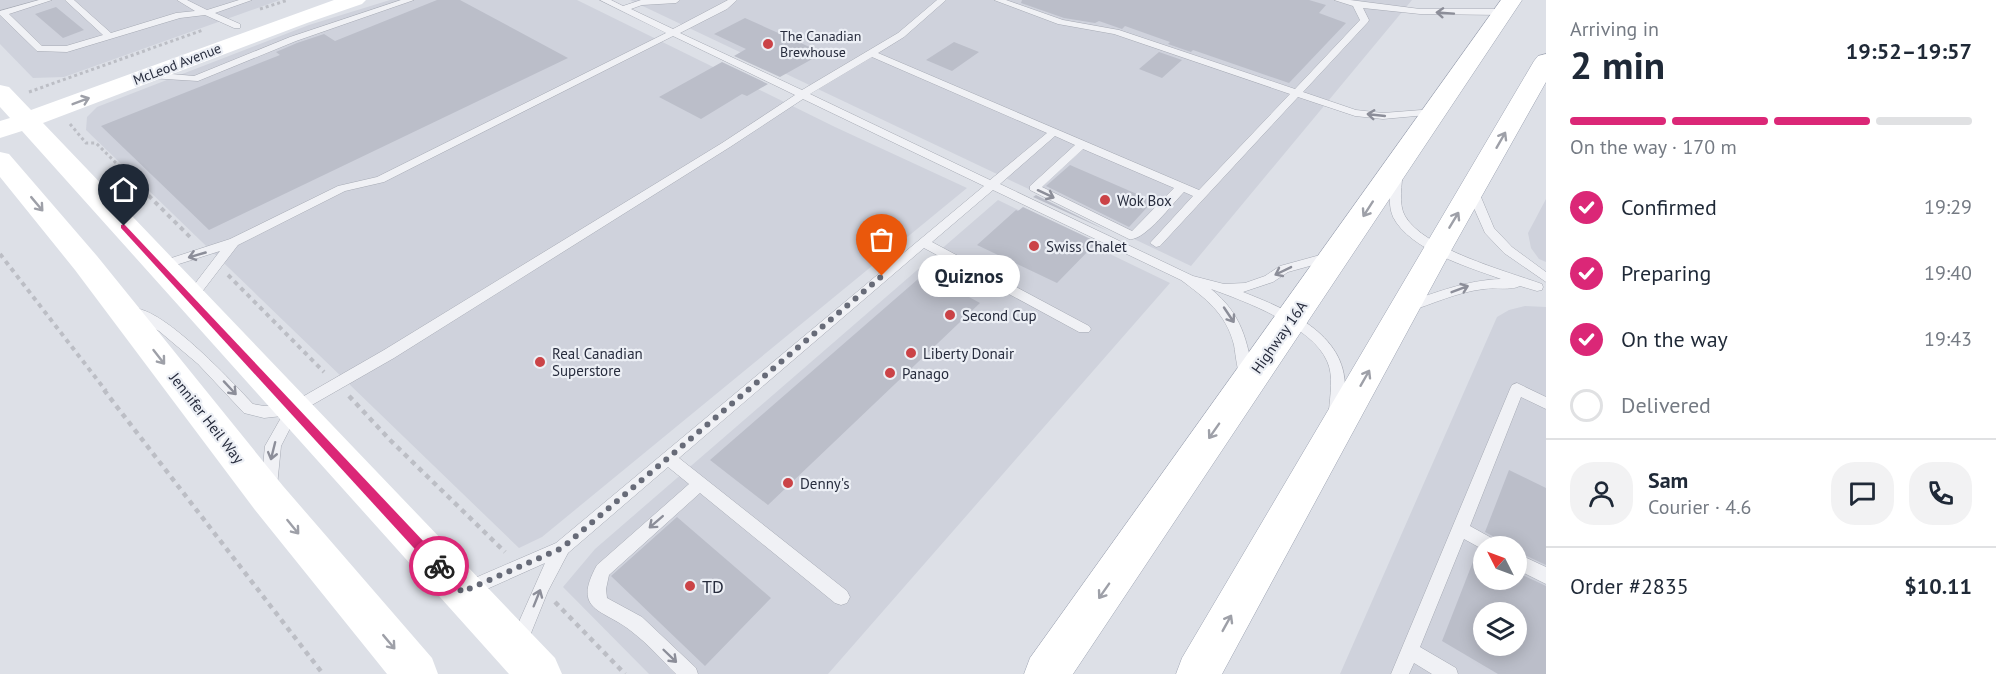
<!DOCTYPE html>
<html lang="en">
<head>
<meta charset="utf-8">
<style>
  body { margin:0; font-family:"PT Sans",sans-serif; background:#f2f2f3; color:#1f2937; height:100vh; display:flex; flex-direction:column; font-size:22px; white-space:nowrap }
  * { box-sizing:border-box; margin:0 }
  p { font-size:20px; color:#747a83 }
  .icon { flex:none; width:33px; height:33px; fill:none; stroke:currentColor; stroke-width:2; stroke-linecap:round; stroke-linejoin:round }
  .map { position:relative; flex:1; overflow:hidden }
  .panel { display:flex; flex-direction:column; background:#fff; width:450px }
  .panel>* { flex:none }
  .needle { width:39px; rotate:312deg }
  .controls { position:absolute; left:1473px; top:536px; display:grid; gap:12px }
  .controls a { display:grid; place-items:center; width:54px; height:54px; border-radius:50%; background:#fff; box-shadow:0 3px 15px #0003; font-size:30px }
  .pin { position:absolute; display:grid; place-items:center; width:51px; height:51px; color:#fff; margin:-62px -26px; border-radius:50% 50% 50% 0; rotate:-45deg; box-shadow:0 0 6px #0007 }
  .pin .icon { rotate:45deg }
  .courier { position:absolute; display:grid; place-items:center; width:60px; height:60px; margin:-30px; border:4px solid #db2777; border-radius:50%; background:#fff; color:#222; box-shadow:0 2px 8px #0007 }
  .bubble { position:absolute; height:42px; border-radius:21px; background:#fff; box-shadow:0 3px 15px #0003; font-size:20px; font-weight:700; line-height:42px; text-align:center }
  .head em { font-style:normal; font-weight:700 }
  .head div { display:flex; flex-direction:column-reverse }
  .head { display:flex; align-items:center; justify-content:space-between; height:102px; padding:0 24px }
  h1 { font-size:39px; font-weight:700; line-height:45px }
  .bar { display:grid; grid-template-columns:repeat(4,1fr); gap:9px 6px; align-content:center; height:72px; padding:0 24px }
  .bar i { height:8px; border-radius:4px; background:#e0e1e3 }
  .bar .current { background:#db2777 }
  .bar p { grid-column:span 4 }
  .line { display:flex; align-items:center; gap:15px; padding:0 24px; border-top:2px solid #e0e1e3 }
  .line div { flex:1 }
  .round { display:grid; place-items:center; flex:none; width:63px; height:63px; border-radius:24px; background:#f2f2f3 }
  ol { padding:0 24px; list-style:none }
  li { display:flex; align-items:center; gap:18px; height:66px }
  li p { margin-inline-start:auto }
  li .icon { padding:6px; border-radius:50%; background:#db2777; color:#fff; stroke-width:4 }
  li:last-child { color:#747a83 }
  li i { width:33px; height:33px; border:3px solid #e0e1e3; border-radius:50% }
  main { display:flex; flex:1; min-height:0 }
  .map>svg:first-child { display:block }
  .built { fill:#cfd2dc; fill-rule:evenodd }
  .building { fill:#bbbec9; fill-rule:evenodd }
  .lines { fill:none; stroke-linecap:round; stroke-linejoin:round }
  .lane-casing { stroke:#a6aab4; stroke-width:1 }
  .primary-casing { stroke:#9da3b2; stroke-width:1 }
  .path-far2 { stroke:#bcbec5; stroke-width:3; stroke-dasharray:3 3; stroke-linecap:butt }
  .path-far1 { stroke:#bcbec5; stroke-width:4; stroke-dasharray:4.5 4.5; stroke-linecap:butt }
  .path { stroke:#bcbec5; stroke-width:4.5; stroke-dasharray:5 5; stroke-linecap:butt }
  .lane { fill:#f0f1f5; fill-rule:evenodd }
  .secondary { fill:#fff; fill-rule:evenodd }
  .primary { fill:#fff; fill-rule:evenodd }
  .oneway { stroke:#8c8e99 }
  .oneway2 { stroke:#9ea0a8 }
  .route { fill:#db2777 }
  .done { stroke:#676b78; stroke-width:6; stroke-dasharray:0 10.8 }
  .poi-dot { fill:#cb4347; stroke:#eceff5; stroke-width:2 }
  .labels { text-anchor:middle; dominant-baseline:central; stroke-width:4.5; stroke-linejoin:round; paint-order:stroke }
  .far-poi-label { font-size:14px; fill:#272c3d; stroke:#eceff5; text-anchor:start }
  .far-street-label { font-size:14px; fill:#272c3d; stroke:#eceff5 }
  .poi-label { font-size:15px; fill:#272c3d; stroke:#eceff5; text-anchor:start }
  .street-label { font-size:15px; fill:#272c3d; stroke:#eceff5 }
  .near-poi-label { font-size:18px; fill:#272c3d; stroke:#eceff5; text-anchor:start }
</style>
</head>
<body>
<main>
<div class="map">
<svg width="1546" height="674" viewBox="0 0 1546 674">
  <rect width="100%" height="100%" fill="#dde0e7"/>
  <path class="built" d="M 0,0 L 280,0 L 64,77 L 33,78 L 0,44 Z
    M 390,0 L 577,0 L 835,127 L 967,188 L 542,537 L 519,548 L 86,130 L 87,117 L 97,107 L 309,25 Z
    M 630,0 L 1412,0 L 1191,266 Z
    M 1546,199 L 1546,262 L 1539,259 L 1531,248 L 1528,233 Z
    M 998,200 L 1170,283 L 828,674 L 649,674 L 563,587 L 595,549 Z
    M 1525,306 L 1546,307 L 1546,674 L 1340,674 L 1497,317 L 1509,310 ZM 1484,546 L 1516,546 L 1516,579 L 1484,579 ZM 1484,612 L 1516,612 L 1516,645 L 1484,645 Z"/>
  <path class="building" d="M 437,0 L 460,0 L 568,58 L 209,230 L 101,126 L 280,55 L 276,52 L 297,43 L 324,34 L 335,41 Z
    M 1022,0 L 1309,0 L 1326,5 L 1319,13 L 1346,23 L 1289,83 L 1193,50 L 1191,52 L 1168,44 L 1170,42 L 1125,26 L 1122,29 L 1099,21 L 1095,23 L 1064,18 L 1021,3 Z
    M 56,7 L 84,30 L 63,38 L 35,14 Z
    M 745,18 L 823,53 L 780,77 L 734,56 L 746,49 L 714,34 Z
    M 954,42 L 979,52 L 952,71 L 926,60 Z
    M 1159,52 L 1182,60 L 1162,78 L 1139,69 Z
    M 722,62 L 768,84 L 747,96 L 742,94 L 701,119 L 659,97 Z
    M 1070,165 L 1153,201 L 1129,227 L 1046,186 Z
    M 1036,195 L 1108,231 L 1033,197 Z
    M 1023,207 L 1097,242 L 1057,283 L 977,245 L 1016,210 L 1018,211 Z
    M 925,273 L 980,303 L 768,505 L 710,460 Z
    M 1509,470 L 1546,488 L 1546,565 L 1516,551 L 1516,546 L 1501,546 L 1498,539 L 1485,532 Z
    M 677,517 L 771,598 L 705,666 L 611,576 Z
    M 1478,549 L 1484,552 L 1484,579 L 1516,579 L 1516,572 L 1546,586 L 1546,674 L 1498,674 L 1442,641 ZM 1484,612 L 1516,612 L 1516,645 L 1484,645 Z"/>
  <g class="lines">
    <defs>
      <path id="lane" d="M 39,0 L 52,0 L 9,14 L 42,46 L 66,46 L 103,35 L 65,0 L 74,0 L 111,33 L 176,13 L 195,11 L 177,0 L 187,0 L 207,10 L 239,0 L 252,0 L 215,13 L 240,24 L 240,28 L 234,28 L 205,15 L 180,18 L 67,52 L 37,51 L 0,15 L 0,11 Z
        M 401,0 L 414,0 L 296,41 L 198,81 L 149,78 L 144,75 L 149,72 L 194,76 L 290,37 Z
        M 600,0 L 611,0 L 623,6 L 641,0 L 680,0 L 676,3 L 642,5 L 631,9 L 673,29 L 728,0 L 737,0 L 727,9 L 680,33 L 802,90 L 898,33 L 937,0 L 946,0 L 904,37 L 878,53 L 1199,190 L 1290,94 L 1114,34 L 1058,24 L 994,0 L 1006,0 L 1063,20 L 1119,30 L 1295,89 L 1360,20 L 1353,6 L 1334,0 L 1350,0 L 1420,9 L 1503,9 L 1507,12 L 1503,15 L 1420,14 L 1363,8 L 1369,20 L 1368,22 L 1303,92 L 1356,110 L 1383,113 L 1434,109 L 1439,112 L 1438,114 L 1383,119 L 1355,116 L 1298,97 L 1160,246 L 1156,247 L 1150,243 L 1193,196 L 1184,192 C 1173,203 1144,242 1129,239 L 1030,190 L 1030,186 L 1075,145 L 1055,136 L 1000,184 L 1193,276 L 1224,284 L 1245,283 L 1265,276 L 1280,266 L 1331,252 L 1335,253 L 1337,256 L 1335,259 L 1288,272 L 1273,282 L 1243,292 C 1286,309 1346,333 1345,388 C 1344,396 1345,407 1341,415 L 1331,415 L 1329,411 C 1330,395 1334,376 1327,361 C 1312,326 1244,301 1211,289 C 1242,314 1247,340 1254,378 L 1252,382 L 1242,382 C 1237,371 1236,357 1234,345 C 1226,313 1205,298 1181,280 L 993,190 L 932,242 L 1089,326 L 1091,329 L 1089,332 L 1079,332 L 924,248 L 679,458 L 847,591 L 850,597 L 847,603 L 841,605 L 835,603 L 700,493 L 609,575 L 606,589 L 607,598 L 642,617 L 696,668 L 698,674 L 676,674 C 661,659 648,644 631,631 C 604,609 571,612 597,565 L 689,484 L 668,467 L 568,553 L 548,591 L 525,648 L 519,651 L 513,648 L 510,642 L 545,563 L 467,598 L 461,596 L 458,590 L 461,584 L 556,543 L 984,186 L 803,99 L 730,147 L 394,358 L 298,413 L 281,446 L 277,486 L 275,491 L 269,493 L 263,491 L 261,486 L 265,446 L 282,416 L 264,418 L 244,413 L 198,364 L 159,331 L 129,315 L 127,312 L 129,309 C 157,300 234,384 253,404 L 264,406 L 290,404 L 384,350 L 722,143 L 795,95 L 673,36 L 384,182 L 345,191 L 238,245 L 195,301 L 185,301 L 184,298 L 220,251 L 160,270 L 154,266 L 156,263 L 230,239 L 338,186 L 377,177 L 666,33 ZM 872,57 L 1047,133 L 990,180 L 810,94 ZM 1083,149 L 1174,188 L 1132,231 L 1042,187 Z
        M 1397,167 L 1403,170 C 1402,184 1398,204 1405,216 C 1424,249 1506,271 1542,284 L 1543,287 L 1542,290 L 1537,291 L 1520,286 C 1511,291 1495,287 1484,289 C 1457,292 1433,304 1407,312 L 1402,310 L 1400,307 L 1402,304 C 1435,293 1466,280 1501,279 C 1468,267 1410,250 1393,217 C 1387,203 1391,184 1391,170 Z
        M 1472,187 L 1478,190 L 1494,228 L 1512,247 L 1546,272 L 1546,282 L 1504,253 L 1485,233 L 1466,190 Z
        M 1517,383 L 1546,397 L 1546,409 L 1521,397 L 1470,526 L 1497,541 L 1499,546 L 1484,546 L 1484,550 L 1464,539 L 1420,647 L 1456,668 L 1458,674 L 1432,674 L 1414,663 L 1409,674 L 1391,674 L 1510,389 L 1512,385 Z
        M 1516,553 L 1546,567 L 1546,584 L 1516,569 Z"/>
      <path id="primary" d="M 1501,0 L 1522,0 L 1073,674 L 1024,674 L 1030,658 Z
        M 1546,54 L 1546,82 L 1452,249 L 1222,674 L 1176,674 L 1182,658 L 1534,61 L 1538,56 Z"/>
    </defs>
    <use href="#lane" class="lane-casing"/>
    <use href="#primary" class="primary-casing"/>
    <path class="path-far2" d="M 260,9 L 288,0
      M 29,92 L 203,30
      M 70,124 L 86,143 L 96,143 L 124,171"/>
    <path class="path-far1" d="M 123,170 L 191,238
      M 0,254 L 106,391
      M 228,275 L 324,372"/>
    <path class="path" d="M 104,390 L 323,674
      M 349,396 L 390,440 L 505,552
      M 555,602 L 625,674"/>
    <use href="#lane" class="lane"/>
    <path class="secondary" d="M 334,0 L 366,0 L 362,4 L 307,23 L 43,123 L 555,658 L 562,674 L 509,674 L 22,131 L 0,138 L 0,121 L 10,118 L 0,107 L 0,85 L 9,87 L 31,110 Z
      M 0,152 L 9,154 L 97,256 L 283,486 L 432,658 L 438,674 L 387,674 L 255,510 L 75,270 L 0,177 Z"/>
    <use href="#primary" class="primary"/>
  </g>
  <defs><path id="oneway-shaft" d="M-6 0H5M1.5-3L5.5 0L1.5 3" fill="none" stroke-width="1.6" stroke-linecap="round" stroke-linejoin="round" transform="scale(1.5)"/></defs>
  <g class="oneway">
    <use href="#oneway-shaft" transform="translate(1445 13) rotate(-176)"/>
    <use href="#oneway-shaft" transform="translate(1376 115) rotate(-174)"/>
    <use href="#oneway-shaft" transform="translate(1046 194) rotate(25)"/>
    <use href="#oneway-shaft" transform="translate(197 255) rotate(164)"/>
    <use href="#oneway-shaft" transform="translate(1283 271) rotate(154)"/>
    <use href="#oneway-shaft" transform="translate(1460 289) rotate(-21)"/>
    <use href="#oneway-shaft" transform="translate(1229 315) rotate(56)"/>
    <use href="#oneway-shaft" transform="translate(230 388) rotate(47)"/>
    <use href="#oneway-shaft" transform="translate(273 451) rotate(104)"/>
    <use href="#oneway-shaft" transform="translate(656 522) rotate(139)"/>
    <use href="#oneway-shaft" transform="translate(537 598) rotate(-68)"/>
    <use href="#oneway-shaft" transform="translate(670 656) rotate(44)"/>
  </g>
  <g class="oneway2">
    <use href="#oneway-shaft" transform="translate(81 101) rotate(-21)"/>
    <use href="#oneway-shaft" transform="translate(1501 140) rotate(-60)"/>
    <use href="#oneway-shaft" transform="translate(37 204) rotate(50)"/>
    <use href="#oneway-shaft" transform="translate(1368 209) rotate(123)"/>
    <use href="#oneway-shaft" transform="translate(1454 220) rotate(-59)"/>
    <use href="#oneway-shaft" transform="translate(159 357) rotate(52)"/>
    <use href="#oneway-shaft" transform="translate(1365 378) rotate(-60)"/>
    <use href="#oneway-shaft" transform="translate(1214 431) rotate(125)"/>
    <use href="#oneway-shaft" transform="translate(293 527) rotate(51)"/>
    <use href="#oneway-shaft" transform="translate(1104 591) rotate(125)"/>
    <use href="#oneway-shaft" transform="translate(1227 623) rotate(-61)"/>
    <use href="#oneway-shaft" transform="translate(389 642) rotate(50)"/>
  </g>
  <path class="route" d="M 124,224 L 443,562 L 443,570 L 434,570 L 121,228 L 121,225 Z"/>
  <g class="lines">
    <path class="done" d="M 439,566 L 462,592 L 562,548 L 882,276"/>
  </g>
  <g class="poi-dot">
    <circle cx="768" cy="44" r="6"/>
    <circle cx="1105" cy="200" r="6"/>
    <circle cx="1034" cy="246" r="6"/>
    <circle cx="950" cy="315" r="6"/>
    <circle cx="911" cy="353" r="6"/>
    <circle cx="540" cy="362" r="6"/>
    <circle cx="890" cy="373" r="6"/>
    <circle cx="788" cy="483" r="6"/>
    <circle cx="690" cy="586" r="6"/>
  </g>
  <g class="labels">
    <g class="far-poi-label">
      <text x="780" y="36">The Canadian<tspan x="780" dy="16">Brewhouse</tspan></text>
    </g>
    <g class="far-street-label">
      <text transform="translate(177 64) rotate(-21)">McLeod Avenue</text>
    </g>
    <g class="poi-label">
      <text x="1117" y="200">Wok Box</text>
      <text x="1046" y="246">Swiss Chalet</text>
      <text x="962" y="315">Second Cup</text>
      <text x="552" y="353">Real Canadian<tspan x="552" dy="17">Superstore</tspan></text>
      <text x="923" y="353">Liberty Donair</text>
      <text x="902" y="373">Panago</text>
      <text x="800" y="483">Denny's</text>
    </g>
    <g class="street-label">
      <text transform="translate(1279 337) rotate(-55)">Highway 16A</text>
      <text transform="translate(207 418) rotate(52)">Jennifer Heil Way</text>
    </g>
    <g class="near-poi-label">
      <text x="702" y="586">TD</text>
    </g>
  </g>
</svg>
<div class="controls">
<a><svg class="needle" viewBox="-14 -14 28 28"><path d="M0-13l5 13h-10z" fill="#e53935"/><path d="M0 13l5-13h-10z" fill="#747a83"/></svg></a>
<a><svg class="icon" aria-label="layers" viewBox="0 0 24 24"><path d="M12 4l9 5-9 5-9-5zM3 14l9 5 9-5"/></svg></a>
</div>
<div class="pin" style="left:882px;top:276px;background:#ea580c"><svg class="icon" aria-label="bag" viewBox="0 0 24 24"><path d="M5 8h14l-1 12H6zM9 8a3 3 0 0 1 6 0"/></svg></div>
<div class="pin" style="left:124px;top:226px;background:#1f2937"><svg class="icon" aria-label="home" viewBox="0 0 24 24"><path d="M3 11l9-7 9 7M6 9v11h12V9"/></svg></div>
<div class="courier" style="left:439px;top:566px"><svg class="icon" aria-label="bike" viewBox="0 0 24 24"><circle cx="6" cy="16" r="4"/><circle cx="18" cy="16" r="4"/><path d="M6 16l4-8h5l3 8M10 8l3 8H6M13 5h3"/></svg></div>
<div class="bubble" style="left:918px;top:255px;width:102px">Quiznos</div>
</div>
<section class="panel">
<div class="head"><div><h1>2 min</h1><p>Arriving in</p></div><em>19:52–19:57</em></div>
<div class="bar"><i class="current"></i><i class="current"></i><i class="current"></i><i></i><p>On the way · 170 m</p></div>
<ol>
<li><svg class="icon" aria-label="check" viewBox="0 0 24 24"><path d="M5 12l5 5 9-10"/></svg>Confirmed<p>19:29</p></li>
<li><svg class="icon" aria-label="check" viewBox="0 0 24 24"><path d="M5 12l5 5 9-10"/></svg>Preparing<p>19:40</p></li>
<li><svg class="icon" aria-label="check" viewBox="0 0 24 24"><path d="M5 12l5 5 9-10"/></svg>On the way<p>19:43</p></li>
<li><i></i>Delivered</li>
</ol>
<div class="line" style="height:108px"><a class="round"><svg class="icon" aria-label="person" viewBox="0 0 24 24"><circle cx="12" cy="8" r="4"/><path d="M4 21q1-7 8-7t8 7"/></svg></a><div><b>Sam</b><p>Courier · 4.6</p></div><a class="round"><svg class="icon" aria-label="chat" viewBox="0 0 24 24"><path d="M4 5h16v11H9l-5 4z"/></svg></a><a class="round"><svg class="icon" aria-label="phone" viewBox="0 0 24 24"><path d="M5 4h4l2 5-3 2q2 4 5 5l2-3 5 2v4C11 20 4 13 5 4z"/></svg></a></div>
<div class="line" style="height:78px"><div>Order #2835</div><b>$10.11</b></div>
</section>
</main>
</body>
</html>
